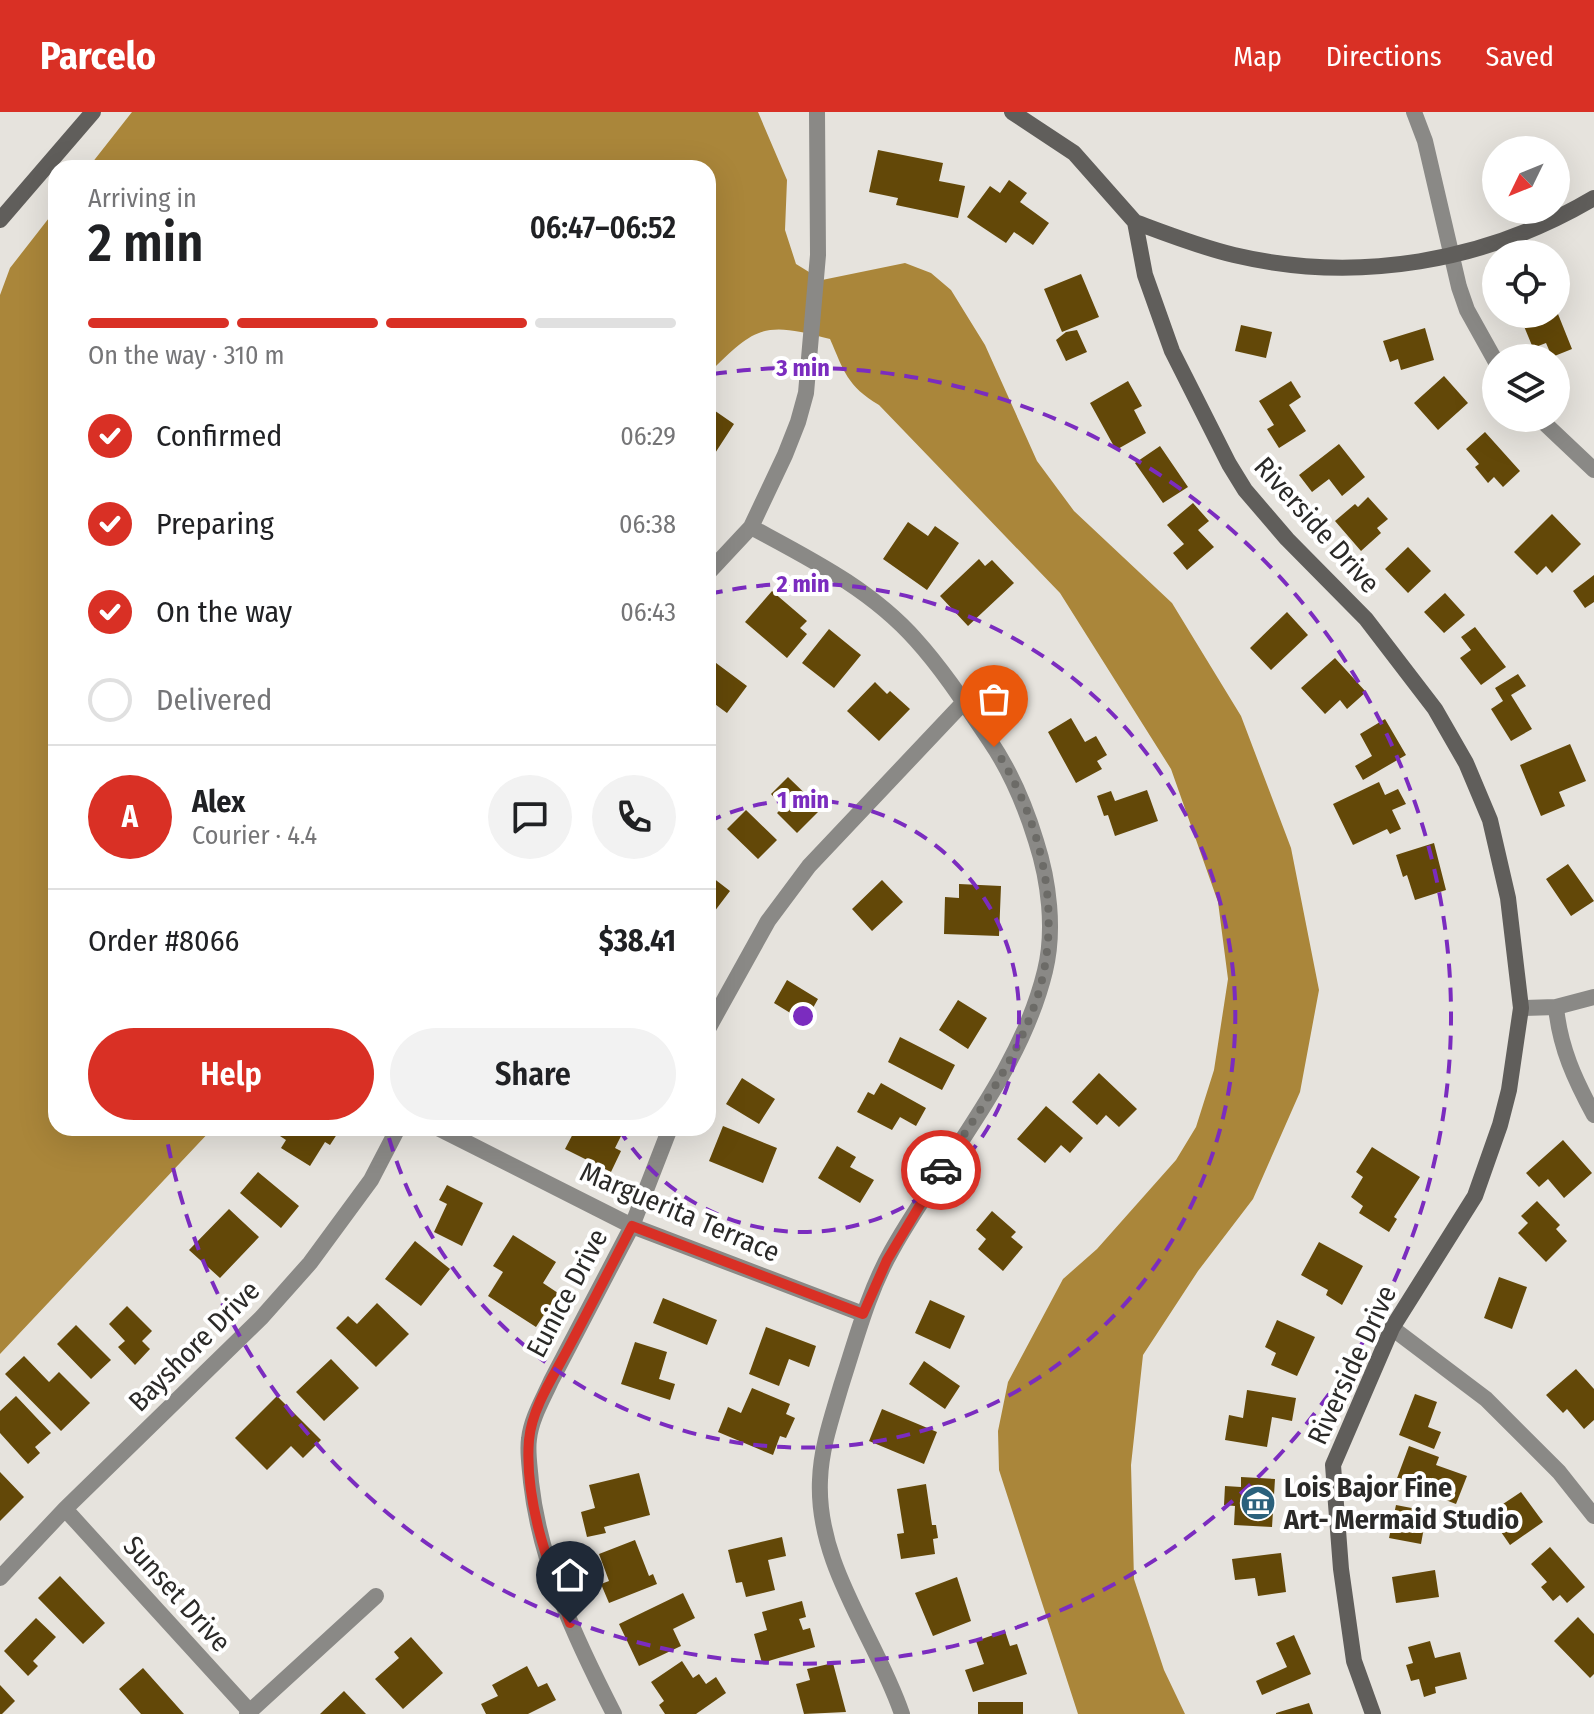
<!DOCTYPE html>
<html lang="en">
<head>
<meta charset="utf-8">
<style>
  body { margin:0; font-family:"Fira Sans Condensed",sans-serif; background:#f2f2f2; color:#202124; height:100vh; display:flex; flex-direction:column; font-size:30px; white-space:nowrap }
  * { box-sizing:border-box; margin:0 }
  p { font-size:26px; color:#757577 }
  .icon { flex:none; width:44px; height:44px; fill:none; stroke:currentColor; stroke-width:2; stroke-linecap:round; stroke-linejoin:round }
  .map { position:relative; flex:1; overflow:hidden }
  .sheet { position:absolute; left:48px; top:48px; width:668px; height:976px; display:flex; flex-direction:column; background:#fff; border-radius:24px; box-shadow:0 8px 32px #0002 }
  .sheet>* { flex:none }
  .needle { width:52px; rotate:227deg }
  .controls { position:absolute; left:1482px; top:24px; display:grid; gap:16px }
  .controls a { display:grid; place-items:center; width:88px; height:88px; border-radius:50%; background:#fff; box-shadow:0 8px 32px #0002; font-size:40px }
  .pin { position:absolute; display:grid; place-items:center; width:68px; height:68px; color:#fff; margin:-82px -34px; border-radius:50% 50% 50% 0; rotate:-45deg; box-shadow:0 0 8px #0007 }
  .pin .icon { rotate:45deg }
  .courier { position:absolute; display:grid; place-items:center; width:80px; height:80px; margin:-40px; border:6px solid #d93025; border-radius:50%; background:#fff; color:#222; box-shadow:0 2px 10px #0007 }
  .summary em { font-style:normal; font-weight:600 }
  .summary div { display:flex; flex-direction:column-reverse }
  .summary { display:flex; align-items:center; justify-content:space-between; height:136px; padding:0 40px }
  h1 { font-size:52px; font-weight:600; line-height:60px }
  .bar { display:grid; grid-template-columns:repeat(4,1fr); gap:12px 8px; align-content:center; height:96px; padding:0 40px }
  .bar i { height:10px; border-radius:6px; background:#e0e0e0 }
  .bar .selected { background:#d93025 }
  .bar p { grid-column:span 4 }
  .line { display:flex; align-items:center; gap:20px; padding:0 40px; border-top:2px solid #e0e0e0 }
  .line div { flex:1 }
  .round { display:grid; place-items:center; flex:none; width:84px; height:84px; border-radius:42px; background:#f2f2f2 }
  ol { padding:0 40px; list-style:none }
  li { display:flex; align-items:center; gap:24px; height:88px }
  li p { margin-inline-start:auto }
  li .icon { padding:8px; border-radius:50%; background:#d93025; color:#fff; stroke-width:4 }
  li:last-child { color:#757577 }
  li i { width:44px; height:44px; border:4px solid #e0e0e0; border-radius:50% }
  .primary-button { display:flex; gap:16px; margin-top:auto; padding:16px 40px }
  .primary-button a { flex:1; height:92px; border-radius:48px; background:#d93025; color:#fff; font-size:32px; font-weight:600; line-height:92px; text-align:center }
  .primary-button a+a { background:#f2f2f2; color:#202124 }
  header { display:flex; align-items:center; gap:48px; box-sizing:border-box; height:112px; padding:0 40px; background:#d93025; color:#fff }
  header strong { font-size:38px }
  nav { display:flex; gap:44px; margin-inline-start:auto; font-size:28px }
  .map>svg:first-child { display:block }
  .water { fill:#aa863a }
  .building { fill:#634808 }
  .lines { fill:none; stroke-linecap:round; stroke-linejoin:round }
  .street { stroke:#8a8986; stroke-width:16 }
  .secondary { stroke:#605e5b; stroke-width:16 }
  .done { stroke:#6c6b67; stroke-width:8; stroke-dasharray:0 14.4 }
  .route { stroke:#d93025; stroke-width:10 }
  .ring { fill:none; stroke:#7b2cbf; stroke-width:4; stroke-dasharray:14 10 }
  .labels { text-anchor:middle; dominant-baseline:central; stroke-width:8; stroke-linejoin:round; paint-order:stroke }
  .street-label { font-size:28px; fill:#2b2a28; stroke:#fff }
  .poi-label { font-size:28px; font-weight:bold; fill:#2b2a28; stroke:#fff; text-anchor:start }
  .centre { fill:#7b2cbf; stroke:#fff; stroke-width:4 }
  .ring-label { font-size:24px; text-anchor:middle; font-weight:bold; fill:#7b2cbf; stroke:#fff; stroke-width:8; stroke-linejoin:round; paint-order:stroke }
</style>
</head>
<body>
<header>
<strong>Parcelo</strong>
<nav><a>Map</a><a>Directions</a><a>Saved</a></nav>
</header>
<div class="map">
<svg width="1594" height="1602" viewBox="0 0 1594 1602">
  <rect width="100%" height="100%" fill="#e6e3dd"/>
  <path class="water" d="M 132,0 L 758,0 L 787,68 L 785,118 L 796,152 L 822,168 L 905,151 L 931,161 L 951,178 L 985,233 L 1037,349 L 1074,399 L 1172,491 L 1241,604 L 1291,736 L 1319,878 L 1300,980 L 1253,1087 L 1198,1159 L 1143,1243 L 1131,1353 L 1134,1467 L 1164,1558 L 1185,1602 L 1078,1602 L 999,1358 L 998,1319 L 1008,1270 L 1063,1167 L 1097,1137 L 1176,1048 L 1196,1015 L 1214,958 L 1228,867 L 1218,790 L 1171,657 L 1060,481 L 879,293 C 847,274 844,259 830,227 C 764,209 756,214 708,262 L 708,56 L 88,56 Z
    M 56,97 L 56,1016 L 213,1016 L 0,1242 L 0,183 L 10,156 Z"/>
  <path class="building" d="M 878,38 L 943,51 L 939,69 L 965,74 L 958,106 L 896,93 L 898,86 L 869,80 Z
    M 1009,68 L 1027,81 L 1020,90 L 1049,111 L 1033,133 L 1014,120 L 1006,131 L 967,105 L 990,74 L 1000,81 Z
    M 1081,162 L 1099,205 L 1062,220 L 1044,177 Z
    M 1519,202 L 1558,202 L 1572,237 L 1552,245 L 1546,231 L 1533,236 Z
    M 1241,213 L 1272,220 L 1266,246 L 1235,239 Z
    M 1425,216 L 1434,248 L 1401,258 L 1398,247 L 1390,250 L 1383,229 Z
    M 1077,218 L 1087,240 L 1066,249 L 1056,228 L 1066,220 Z
    M 1444,264 L 1468,291 L 1438,318 L 1414,291 Z
    M 1128,269 L 1142,294 L 1134,298 L 1146,321 L 1116,338 L 1090,291 Z
    M 1291,269 L 1301,285 L 1289,293 L 1306,319 L 1279,336 L 1267,317 L 1274,313 L 1259,289 Z
    M 708,294 L 734,312 L 708,352 Z
    M 1485,320 L 1520,359 L 1503,375 L 1494,365 L 1488,371 L 1475,355 L 1479,352 L 1466,337 Z
    M 1339,332 L 1365,365 L 1342,384 L 1329,367 L 1312,380 L 1299,363 Z
    M 1160,334 L 1188,375 L 1163,391 L 1135,351 Z
    M 1368,385 L 1388,407 L 1377,416 L 1381,421 L 1361,439 L 1335,409 L 1355,392 L 1358,395 Z
    M 1193,391 L 1209,409 L 1198,418 L 1214,435 L 1187,458 L 1173,441 L 1184,432 L 1167,413 Z
    M 1552,402 L 1581,432 L 1552,461 L 1546,454 L 1537,463 L 1514,440 Z
    M 908,410 L 928,424 L 935,414 L 959,431 L 927,478 L 883,447 Z
    M 1408,435 L 1431,459 L 1408,481 L 1385,457 Z
    M 979,447 L 985,454 L 992,448 L 1014,471 L 968,514 L 940,484 Z
    M 1594,463 L 1594,490 L 1585,496 L 1573,479 Z
    M 772,479 L 807,509 L 800,516 L 807,522 L 787,546 L 745,510 Z
    M 1445,481 L 1465,503 L 1444,521 L 1424,500 Z
    M 1287,500 L 1308,523 L 1271,558 L 1250,536 Z
    M 1475,515 L 1506,555 L 1481,573 L 1460,546 L 1471,538 L 1461,525 Z
    M 829,517 L 861,543 L 834,576 L 802,551 Z
    M 1335,546 L 1366,580 L 1347,597 L 1340,588 L 1325,602 L 1301,576 Z
    M 712,548 L 747,574 L 727,601 L 708,587 L 708,554 Z
    M 1518,562 L 1526,574 L 1511,583 L 1532,617 L 1511,629 L 1491,597 L 1503,589 L 1495,576 Z
    M 875,570 L 887,582 L 890,579 L 910,597 L 879,629 L 847,599 Z
    M 1071,606 L 1085,630 L 1096,624 L 1107,643 L 1097,649 L 1102,657 L 1076,671 L 1048,620 Z
    M 1385,607 L 1406,643 L 1363,668 L 1355,654 L 1372,644 L 1360,622 Z
    M 1570,632 L 1586,669 L 1559,680 L 1565,694 L 1541,704 L 1520,653 Z
    M 788,665 L 821,697 L 797,721 L 777,701 L 783,695 L 771,682 Z
    M 1379,670 L 1385,683 L 1398,677 L 1406,692 L 1392,698 L 1401,717 L 1390,722 L 1387,717 L 1353,733 L 1333,692 Z
    M 1147,678 L 1158,709 L 1115,724 L 1108,703 L 1104,704 L 1097,684 L 1111,679 L 1115,689 Z
    M 746,698 L 777,728 L 758,747 L 727,717 Z
    M 1434,731 L 1446,778 L 1415,788 L 1407,763 L 1403,765 L 1396,743 Z
    M 1568,752 L 1594,789 L 1571,804 L 1546,767 Z
    M 708,762 L 730,779 L 711,804 L 708,802 Z
    M 882,768 L 903,790 L 872,819 L 852,797 Z
    M 959,772 L 1001,774 L 999,824 L 944,822 L 945,785 L 959,786 Z
    M 787,868 L 818,887 L 805,910 L 774,891 Z
    M 958,888 L 987,906 L 968,937 L 939,918 Z
    M 900,925 L 955,953 L 942,978 L 888,950 Z
    M 1099,961 L 1137,997 L 1119,1015 L 1106,1003 L 1097,1013 L 1072,990 Z
    M 742,966 L 775,987 L 759,1012 L 726,992 Z
    M 881,971 L 926,996 L 916,1014 L 900,1005 L 892,1018 L 857,1000 L 868,980 L 874,983 Z
    M 1046,994 L 1083,1026 L 1070,1041 L 1061,1033 L 1045,1051 L 1017,1027 Z
    M 723,1014 L 777,1036 L 763,1071 L 709,1049 Z
    M 273,1016 L 341,1016 L 330,1033 L 325,1030 L 310,1054 L 281,1036 L 286,1028 L 271,1018 Z
    M 576,1016 L 590,1019 L 592,1016 L 611,1016 L 622,1022 L 615,1036 L 621,1039 L 611,1060 L 565,1037 Z
    M 1563,1028 L 1592,1061 L 1564,1086 L 1548,1067 L 1539,1075 L 1526,1061 Z
    M 837,1034 L 856,1045 L 850,1055 L 874,1068 L 860,1091 L 818,1066 Z
    M 1372,1035 L 1420,1065 L 1394,1105 L 1397,1107 L 1389,1120 L 1359,1101 L 1363,1094 L 1351,1085 L 1363,1065 L 1356,1060 Z
    M 258,1060 L 299,1094 L 281,1116 L 240,1081 Z
    M 447,1073 L 483,1091 L 462,1134 L 434,1120 L 447,1092 L 439,1088 Z
    M 1537,1089 L 1560,1113 L 1556,1117 L 1567,1129 L 1546,1150 L 1518,1121 L 1528,1111 L 1521,1104 Z
    M 229,1097 L 259,1125 L 220,1166 L 189,1138 Z
    M 992,1099 L 1016,1120 L 1011,1125 L 1023,1135 L 1003,1159 L 978,1137 L 986,1127 L 976,1118 Z
    M 513,1123 L 556,1150 L 543,1171 L 558,1181 L 536,1215 L 488,1184 L 503,1160 L 493,1154 Z
    M 415,1129 L 450,1157 L 421,1194 L 385,1167 Z
    M 1319,1130 L 1363,1154 L 1342,1193 L 1326,1183 L 1328,1178 L 1301,1163 Z
    M 1499,1165 L 1527,1175 L 1512,1217 L 1484,1206 Z
    M 663,1186 L 717,1208 L 707,1233 L 653,1211 Z
    M 930,1188 L 965,1204 L 950,1237 L 915,1221 Z
    M 377,1191 L 409,1222 L 376,1255 L 336,1216 L 348,1204 L 357,1212 Z
    M 127,1194 L 152,1219 L 142,1229 L 150,1237 L 135,1253 L 118,1235 L 125,1229 L 109,1212 Z
    M 1277,1208 L 1315,1225 L 1297,1264 L 1271,1253 L 1276,1241 L 1265,1235 Z
    M 76,1213 L 111,1248 L 91,1267 L 57,1232 Z
    M 766,1215 L 816,1234 L 809,1255 L 789,1247 L 779,1274 L 749,1262 Z
    M 635,1230 L 667,1240 L 659,1267 L 675,1272 L 670,1288 L 621,1272 Z
    M 24,1244 L 49,1270 L 59,1260 L 90,1291 L 61,1319 L 5,1262 Z
    M 331,1247 L 359,1276 L 324,1309 L 296,1280 Z
    M 924,1249 L 960,1274 L 945,1297 L 909,1272 Z
    M 1576,1257 L 1594,1277 L 1594,1308 L 1584,1317 L 1567,1297 L 1563,1301 L 1546,1283 Z
    M 752,1276 L 790,1292 L 786,1302 L 795,1306 L 786,1326 L 780,1324 L 773,1343 L 718,1320 L 728,1295 L 741,1301 Z
    M 1247,1278 L 1296,1286 L 1292,1309 L 1272,1305 L 1267,1335 L 1225,1328 L 1229,1303 L 1243,1306 Z
    M 1415,1282 L 1437,1290 L 1428,1315 L 1441,1320 L 1434,1337 L 1399,1323 Z
    M 16,1284 L 51,1321 L 35,1335 L 40,1341 L 28,1352 L 0,1321 L 0,1299 Z
    M 277,1284 L 321,1328 L 303,1346 L 291,1334 L 267,1358 L 235,1326 Z
    M 882,1297 L 937,1320 L 924,1352 L 869,1329 Z
    M 1409,1334 L 1439,1345 L 1436,1353 L 1467,1364 L 1456,1392 L 1396,1369 Z
    M 0,1360 L 24,1385 L 0,1409 Z
    M 639,1361 L 650,1403 L 604,1415 L 606,1421 L 587,1425 L 581,1400 L 595,1396 L 589,1373 Z
    M 1241,1365 L 1275,1367 L 1272,1415 L 1234,1413 L 1235,1394 L 1224,1393 L 1225,1374 L 1241,1375 Z
    M 926,1372 L 932,1413 L 936,1413 L 938,1426 L 933,1427 L 935,1442 L 901,1447 L 897,1422 L 904,1421 L 897,1377 Z
    M 1521,1380 L 1543,1410 L 1510,1433 L 1499,1417 L 1511,1409 L 1500,1394 Z
    M 1396,1393 L 1427,1399 L 1421,1432 L 1389,1426 Z
    M 782,1425 L 786,1444 L 768,1448 L 775,1478 L 746,1485 L 742,1470 L 736,1471 L 728,1438 Z
    M 635,1428 L 649,1464 L 653,1462 L 657,1472 L 609,1491 L 601,1472 L 609,1469 L 599,1442 Z
    M 1550,1435 L 1585,1475 L 1567,1491 L 1560,1483 L 1553,1489 L 1541,1475 L 1547,1470 L 1531,1452 Z
    M 1281,1441 L 1286,1480 L 1258,1484 L 1255,1466 L 1235,1468 L 1232,1447 Z
    M 1435,1458 L 1439,1485 L 1396,1491 L 1392,1465 Z
    M 60,1464 L 105,1511 L 83,1532 L 38,1486 Z
    M 957,1465 L 971,1509 L 933,1524 L 915,1481 Z
    M 683,1481 L 695,1506 L 673,1517 L 681,1534 L 639,1554 L 619,1512 Z
    M 802,1489 L 806,1505 L 799,1507 L 803,1518 L 810,1516 L 815,1535 L 762,1551 L 754,1522 L 767,1518 L 762,1500 Z
    M 1578,1505 L 1594,1522 L 1594,1562 L 1590,1566 L 1554,1529 Z
    M 36,1506 L 56,1525 L 33,1549 L 38,1554 L 28,1564 L 4,1539 Z
    M 1005,1519 L 1010,1534 L 1017,1532 L 1027,1562 L 973,1580 L 965,1558 L 984,1552 L 976,1529 Z
    M 1294,1523 L 1311,1562 L 1262,1583 L 1256,1569 L 1287,1555 L 1276,1531 Z
    M 411,1525 L 443,1561 L 403,1597 L 375,1567 L 399,1546 L 394,1540 Z
    M 1430,1529 L 1435,1546 L 1460,1540 L 1467,1567 L 1435,1575 L 1436,1581 L 1424,1585 L 1419,1567 L 1411,1569 L 1406,1553 L 1413,1551 L 1408,1535 Z
    M 682,1549 L 693,1566 L 699,1562 L 706,1572 L 716,1565 L 726,1581 L 696,1602 L 665,1602 L 659,1593 L 664,1589 L 651,1570 Z
    M 833,1551 L 846,1600 L 804,1602 L 796,1572 L 810,1568 L 807,1557 Z
    M 527,1554 L 538,1575 L 547,1571 L 556,1588 L 528,1602 L 486,1602 L 481,1592 L 498,1584 L 492,1573 Z
    M 143,1556 L 184,1602 L 141,1602 L 119,1577 Z
    M 0,1573 L 15,1589 L 2,1602 L 0,1602 Z
    M 344,1579 L 366,1602 L 320,1602 Z
    M 978,1590 L 1023,1590 L 1023,1602 L 978,1602 Z
    M 1309,1591 L 1313,1602 L 1276,1602 L 1276,1601 Z"/>
  <g class="lines">
    <path class="street" d="M 1414,0 L 1425,29 L 1459,175 L 1467,198 L 1496,250
      M 1539,306 L 1594,358
      M 751,415 C 810,447 871,477 916,528 C 944,559 967,595 990,629 C 1011,660 1025,693 1036,729 C 1049,769 1055,818 1045,859 C 1020,962 943,1047 892,1138 C 868,1180 856,1228 841,1274 C 832,1305 821,1336 820,1368 C 816,1453 876,1525 902,1602
      M 708,461 L 751,415 L 785,343 L 798,310 L 806,281 L 818,143 L 817,0
      M 1556,895 C 1560,936 1575,968 1594,1003
      M 1521,896 L 1556,895 L 1594,885
      M 708,917 L 768,809 L 809,754 L 964,590
      M 438,1016 L 632,1114 L 863,1202
      M 1392,1216 L 1486,1287 L 1559,1360 L 1594,1404
      M 65,1397 L 252,1602
      M 0,1466 L 65,1397 L 262,1205 L 310,1151 L 371,1068 L 398,1016
      M 247,1602 L 376,1484
      M 614,1602 C 577,1530 540,1452 531,1370 C 530,1356 527,1340 529,1327 C 531,1307 543,1287 551,1269 L 632,1114 L 670,1016"/>
    <path class="secondary" d="M 1012,0 L 1074,41 L 1135,110 L 1145,163 L 1172,239 L 1229,352 L 1245,378 L 1287,427 L 1366,507 L 1435,597 L 1466,651 L 1490,708 L 1508,786 L 1521,896 L 1509,978 L 1500,1013 L 1475,1084 L 1392,1216 L 1333,1353 L 1341,1457 L 1354,1549 L 1373,1602
      M 0,108 L 93,0
      M 1135,110 C 1167,122 1200,135 1234,143 C 1357,172 1486,150 1594,86"/>
  </g>
  <g class="lines">
    <path class="done" d="M 941,1058 C 975,1005 1014,952 1035,892 C 1065,806 1043,710 994,635"/>
    <path class="route" d="M 570,1511 C 549,1455 524,1389 529,1328 C 532,1295 555,1262 570,1233 C 591,1194 611,1154 632,1114 L 863,1202 L 887,1148 L 941,1058"/>
  </g>
  <g class="ring">
    <path d="M708 710A216 216 0 1 1 619 1017"/>
    <path d="M709 482A432 432 0 1 1 387 1019"/>
    <path d="M713 262A648 648 0 1 1 165 1017"/>
  </g>
  <defs>
    <symbol id="museum-disc" viewBox="-11 -11 22 22"><circle r="9.5" fill="#2b617c" stroke="#fff"/><path d="M0-6L6-3V-2H-6V-3ZM-5-1h2V3h-2ZM-1-1h2V3h-2ZM3-1h2V3H3ZM-6 4H6V6H-6Z" fill="#fff"/></symbol>
  </defs>
  <g fill-rule="evenodd">
    <use href="#museum-disc" x="1238" y="1371" width="40" height="40"/>
  </g>
  <g class="labels">
    <g class="street-label">
      <text transform="translate(1317 413) rotate(48)">Riverside Drive</text>
      <text transform="translate(680 1100) rotate(23)">Marguerita Terrace</text>
      <text transform="translate(567 1181) rotate(-62)">Eunice Drive</text>
      <text transform="translate(194 1234) rotate(-45)">Bayshore Drive</text>
      <text transform="translate(1352 1253) rotate(-65)">Riverside Drive</text>
      <text transform="translate(177 1482) rotate(48)">Sunset Drive</text>
    </g>
    <g class="poi-label">
      <text x="1284" y="1375">Lois Bajor Fine<tspan x="1284" dy="32">Art- Mermaid Studio</tspan></text>
    </g>
  </g>
  <circle cx="803" cy="904" r="12" class="centre"/>
  <g class="ring-label">
    <text x="803" y="264">3 min</text>
    <text x="803" y="480">2 min</text>
    <text x="803" y="696">1 min</text>
  </g>
</svg>
<div class="controls">
<a><svg class="needle" viewBox="-14 -14 28 28"><path d="M0-13l5 13h-10z" fill="#e53935"/><path d="M0 13l5-13h-10z" fill="#757577"/></svg></a>
<a><svg class="icon" aria-label="locate" viewBox="0 0 24 24"><circle cx="12" cy="12" r="6"/><path d="M12 2v4M12 18v4M2 12h4M18 12h4"/></svg></a>
<a><svg class="icon" aria-label="layers" viewBox="0 0 24 24"><path d="M12 4l9 5-9 5-9-5zM3 14l9 5 9-5"/></svg></a>
</div>
<div class="pin" style="left:994px;top:635px;background:#ea580c"><svg class="icon" aria-label="bag" viewBox="0 0 24 24"><path d="M5 8h14l-1 12H6zM9 8a3 3 0 0 1 6 0"/></svg></div>
<div class="pin" style="left:570px;top:1511px;background:#1f2937"><svg class="icon" aria-label="home" viewBox="0 0 24 24"><path d="M3 11l9-7 9 7M6 9v11h12V9"/></svg></div>
<div class="courier" style="left:941px;top:1058px"><svg class="icon" aria-label="car" viewBox="0 0 24 24"><path d="M5 17H2v-5l4-1 3-4h7l3 4 3 1v5h-3M9 17h6M6 11h13"/><circle cx="7" cy="17" r="2"/><circle cx="17" cy="17" r="2"/></svg></div>
<section class="sheet">
<div class="summary"><div><h1>2 min</h1><p>Arriving in</p></div><em>06:47–06:52</em></div>
<div class="bar"><i class="selected"></i><i class="selected"></i><i class="selected"></i><i></i><p>On the way · 310 m</p></div>
<ol>
<li><svg class="icon" aria-label="check" viewBox="0 0 24 24"><path d="M5 12l5 5 9-10"/></svg>Confirmed<p>06:29</p></li>
<li><svg class="icon" aria-label="check" viewBox="0 0 24 24"><path d="M5 12l5 5 9-10"/></svg>Preparing<p>06:38</p></li>
<li><svg class="icon" aria-label="check" viewBox="0 0 24 24"><path d="M5 12l5 5 9-10"/></svg>On the way<p>06:43</p></li>
<li><i></i>Delivered</li>
</ol>
<div class="line" style="height:144px"><b class="round" style="background:#d93025;color:#fff">A</b><div><b>Alex</b><p>Courier · 4.4</p></div><a class="round"><svg class="icon" aria-label="chat" viewBox="0 0 24 24"><path d="M4 5h16v11H9l-5 4z"/></svg></a><a class="round"><svg class="icon" aria-label="phone" viewBox="0 0 24 24"><path d="M5 4h4l2 5-3 2q2 4 5 5l2-3 5 2v4C11 20 4 13 5 4z"/></svg></a></div>
<div class="line" style="height:104px"><div>Order #8066</div><b>$38.41</b></div>
<div class="primary-button"><a>Help</a><a>Share</a></div>
</section>
</div>
</body>
</html>
